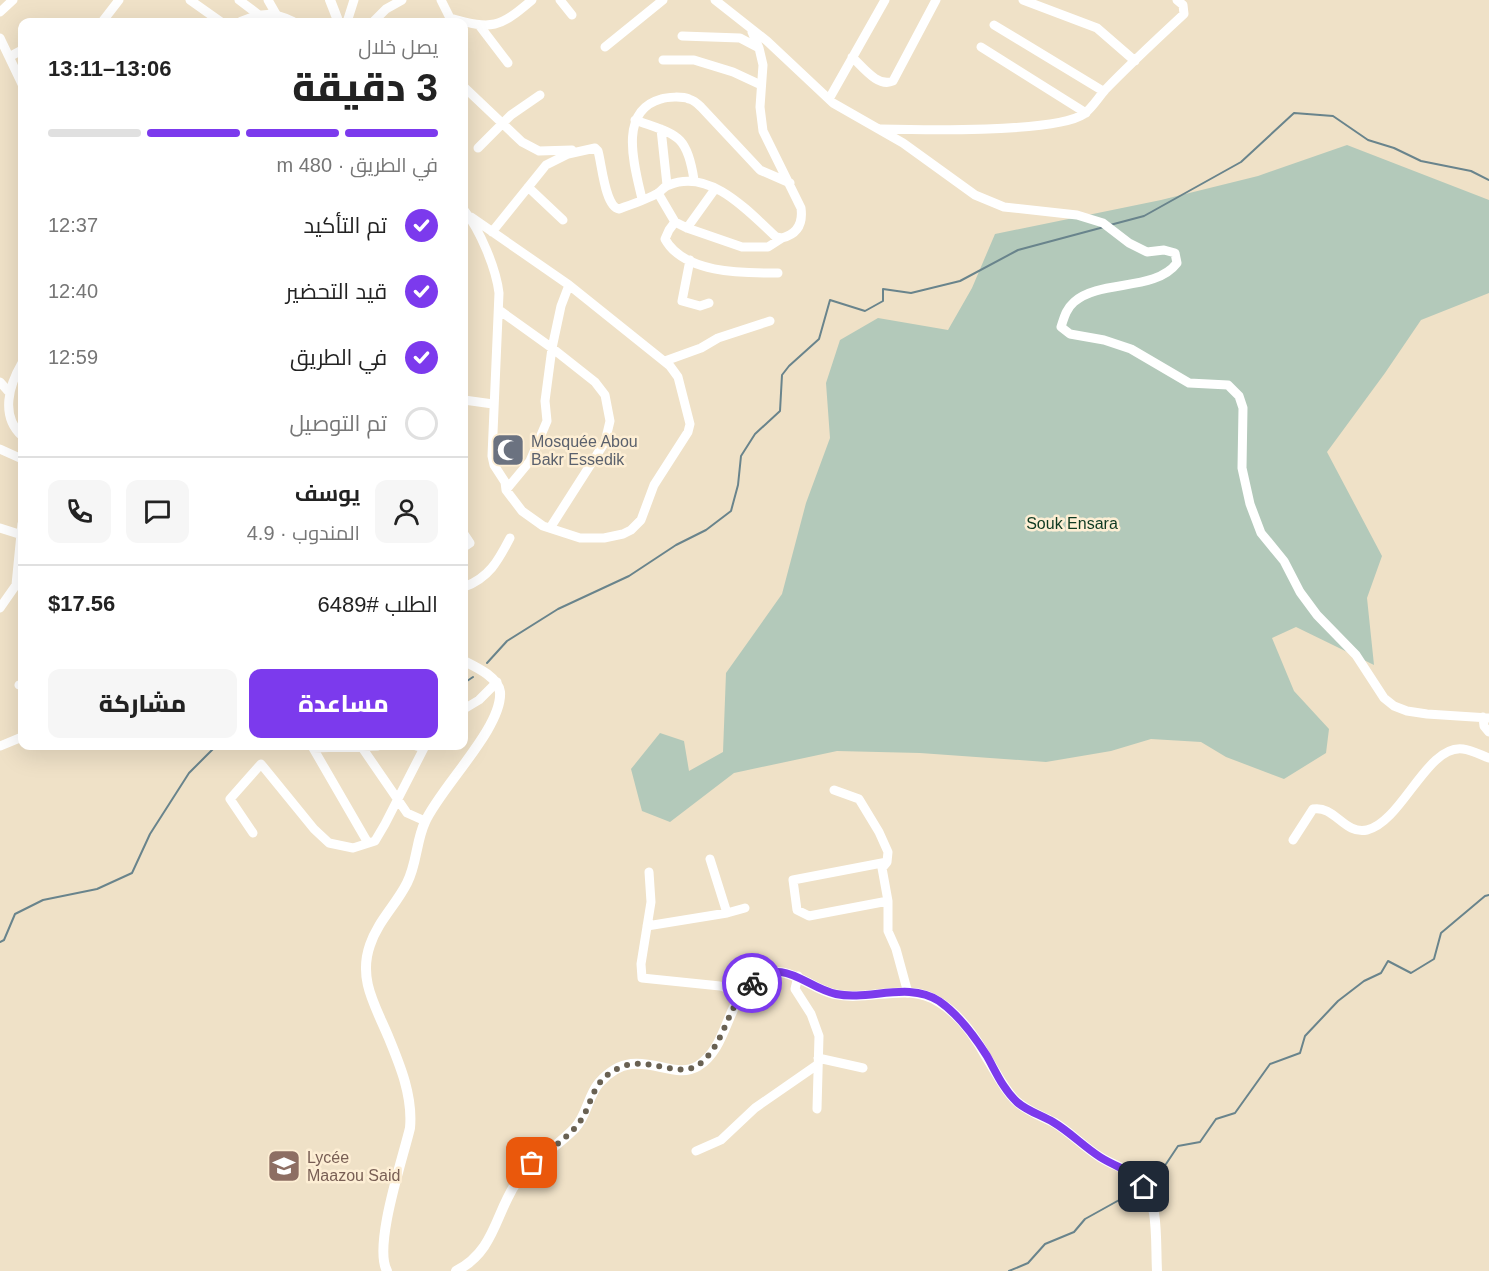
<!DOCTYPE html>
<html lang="ar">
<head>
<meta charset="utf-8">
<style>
  body { margin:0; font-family:Helvetica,Cairo,sans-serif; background:#f6f6f6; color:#222; direction:rtl; height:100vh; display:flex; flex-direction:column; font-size:22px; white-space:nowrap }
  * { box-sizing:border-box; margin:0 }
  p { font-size:20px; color:#767676 }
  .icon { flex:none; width:33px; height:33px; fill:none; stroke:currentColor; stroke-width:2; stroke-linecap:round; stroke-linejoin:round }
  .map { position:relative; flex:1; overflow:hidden; direction:ltr }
  .details { position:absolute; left:18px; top:18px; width:450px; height:732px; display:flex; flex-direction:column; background:#fff; border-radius:12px; box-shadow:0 6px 24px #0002; direction:rtl }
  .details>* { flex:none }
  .pin { position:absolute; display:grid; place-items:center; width:51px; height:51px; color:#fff; margin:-26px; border-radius:12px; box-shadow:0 3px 9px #0006 }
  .courier { position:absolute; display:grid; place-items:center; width:60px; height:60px; margin:-30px; border:4px solid #7c3aed; border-radius:50%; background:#fff; color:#222; box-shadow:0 2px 8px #0007 }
  .summary em { font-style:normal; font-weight:800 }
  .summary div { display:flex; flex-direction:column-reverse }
  .summary { display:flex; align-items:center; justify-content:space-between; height:102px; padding:0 30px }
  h1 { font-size:39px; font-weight:800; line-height:45px }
  .bar { display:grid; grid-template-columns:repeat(4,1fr); gap:9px 6px; align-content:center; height:72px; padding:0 30px }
  .bar i { height:8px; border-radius:4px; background:#e0e0e0 }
  .bar .active { background:#7c3aed }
  .bar p { grid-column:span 4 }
  .line { display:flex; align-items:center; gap:15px; padding:0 30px; border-top:2px solid #e0e0e0 }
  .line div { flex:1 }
  .round { display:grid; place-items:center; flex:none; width:63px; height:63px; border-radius:12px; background:#f6f6f6 }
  ol { padding:0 30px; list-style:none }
  li { display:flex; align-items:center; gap:18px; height:66px }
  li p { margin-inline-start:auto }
  li .icon { padding:6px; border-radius:50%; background:#7c3aed; color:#fff; stroke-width:4 }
  li:last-child { color:#767676 }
  li i { width:33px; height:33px; border:3px solid #e0e0e0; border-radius:50% }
  .action { display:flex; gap:12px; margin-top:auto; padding:12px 30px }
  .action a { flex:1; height:69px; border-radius:12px; background:#7c3aed; color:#fff; font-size:24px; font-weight:800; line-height:69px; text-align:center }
  .action a+a { background:#f6f6f6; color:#222 }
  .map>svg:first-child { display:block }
  .green { fill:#b3c9ba }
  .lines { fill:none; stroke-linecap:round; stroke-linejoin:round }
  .stream { stroke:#69848c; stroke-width:2 }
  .minor { stroke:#fff; stroke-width:9 }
  .major { stroke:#fff; stroke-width:10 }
  .done { stroke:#696152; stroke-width:6; stroke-dasharray:0 10.8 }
  .route { stroke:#7c3aed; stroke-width:8 }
  .labels { text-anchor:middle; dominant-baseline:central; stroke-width:5; stroke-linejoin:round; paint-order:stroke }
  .worship-label { font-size:16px; fill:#5b616d; stroke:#fdeed4; text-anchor:start }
  .park-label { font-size:16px; fill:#0e3921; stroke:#fdeed4 }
  .education-label { font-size:16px; fill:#785e54; stroke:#fdeed4; text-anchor:start }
</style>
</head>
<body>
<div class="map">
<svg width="1489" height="1271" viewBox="0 0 1489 1271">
  <rect width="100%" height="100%" fill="#efe1c7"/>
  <path class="green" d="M 1347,145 L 1489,200 L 1489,293 L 1421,320 L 1385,373 L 1327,452 L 1382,556 L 1367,598 L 1374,665 L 1296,627 L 1272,638 L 1294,691 L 1329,729 L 1326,753 L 1284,779 L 1226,757 L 1201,742 L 1151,739 L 1111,751 L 1046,762 L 920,753 L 837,751 L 734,773 L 670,822 L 642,811 L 631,769 L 660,733 L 684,741 L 689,771 L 723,752 L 726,673 L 782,594 L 806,503 L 830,438 L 826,383 L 840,340 L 878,318 L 948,330 L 972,288 L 995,234 L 1161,200 L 1258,176 Z"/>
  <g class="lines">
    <path class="stream" d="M 1110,225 L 1144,216 L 1241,162 L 1294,113 L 1333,116 L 1368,140 L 1394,148 L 1421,161 L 1471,171 L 1489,180
      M 487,663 L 507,641 L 558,609 L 629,576 L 676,545 L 706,530 L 731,511 L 738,485 L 741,456 L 755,434 L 780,411 L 782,375 L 789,366 L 819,339 L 830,300 L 865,311 L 883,301 L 883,289 L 911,293 L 960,281 L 1018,250 L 1104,227
      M 464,683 L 473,677
      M 0,942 L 4,940 L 15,914 L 43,900 L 97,889 L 132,873 L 150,834 L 189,773 L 216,746
      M 1146,1180 L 1166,1164 L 1178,1146 L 1200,1142 L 1216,1119 L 1235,1113 L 1270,1064 L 1300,1053 L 1305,1036 L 1338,1001 L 1364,981 L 1381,973 L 1388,961 L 1411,973 L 1434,959 L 1441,933 L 1485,896 L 1489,895
      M 1009,1271 L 1028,1263 L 1045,1244 L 1074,1232 L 1085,1219 L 1130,1194 L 1140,1186"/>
    <path class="minor" d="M 190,0 L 221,22
      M 239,0 L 259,15
      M 268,0 L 276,14
      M 441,0 L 450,18 L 448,22
      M 560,0 L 572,15
      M 715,0 L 767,41 L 833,103 L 903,143 L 975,195 L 1004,207 L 1077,215 L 1103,223 L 1129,243 L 1147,252 L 1164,250 L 1175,253 L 1177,263 C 1155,292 1100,279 1074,302 C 1066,309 1064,318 1061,327 L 1070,334 L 1104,340 L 1131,349 L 1189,383 L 1228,385 L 1239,396 L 1243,408 L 1242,468 L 1250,504 L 1261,533 L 1284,561 L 1300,592 L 1317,615 L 1356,655 L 1384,698 L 1394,706 L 1407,711 L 1427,714 L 1489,718
      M 1023,0 L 1097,28 L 1135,61
      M 0,12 L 13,0
      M 450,18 C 493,30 499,28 532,0
      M 102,22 L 119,0
      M 347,22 L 354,0
      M 373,22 L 386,9 L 402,0
      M 479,25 L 508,63
      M 994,25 L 1103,91
      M 682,36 L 740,38 L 759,48
      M 0,38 L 22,84
      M 605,47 L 663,0
      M 981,47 L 1086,113
      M 9,57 L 22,50
      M 852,57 C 863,67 878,88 893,81 L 936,0
      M 663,60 L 694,60 L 733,72 L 761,85
      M 464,87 L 522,142 L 539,151 L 572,150
      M 829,99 L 885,0
      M 635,120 C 676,135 687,133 694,180
      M 661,129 L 667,185
      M 880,129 C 919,130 1056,133 1084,114 C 1092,108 1098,98 1105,90 C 1130,64 1157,39 1184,14 L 1183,5 L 1177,0
      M 478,148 L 511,115 L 540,95
      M 528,187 L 563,220
      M 658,193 L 675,222 L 687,228 L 742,247 L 768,247 L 782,238
      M 642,199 C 635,168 617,111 661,99 C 667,97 682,96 689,99 C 693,100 698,104 701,107 L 760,170 L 790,183
      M 464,210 C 480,230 496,268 499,293 L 492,456 L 494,465 L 505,482 L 506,490 L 522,511 L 543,526 L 580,538 L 604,538 L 623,534 L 631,530 L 641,520 L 654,485 L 688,432 L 690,424 L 678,377 L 670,366 L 569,285
      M 471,217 L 569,285 L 561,306 L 552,348 L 545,401 L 547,421 L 530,461 L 506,490
      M 675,222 L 669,230 L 665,239 C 684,274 744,273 778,273
      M 687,228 L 715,189
      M 492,232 L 546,165 L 568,154 L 595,148 L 598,151 C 602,165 605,207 619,209 C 630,205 648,199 658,193 C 662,191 664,186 669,185 C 710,168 748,211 776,237 L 782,238 C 798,234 803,223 801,208 L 763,131 L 760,107 L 763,65 L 759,48 L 752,32
      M 690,260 L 682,301 L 700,306 L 709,303
      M 499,310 L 552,348 L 595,382 L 605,395 L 610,421 L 605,442 L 550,528
      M 665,361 L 701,348 L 718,338 L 770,321
      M 22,363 C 9,385 0,416 22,436
      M 0,382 L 8,391
      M 464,400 L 493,404
      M 0,449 L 22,459
      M 0,528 L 22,535
      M 464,534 L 470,543 L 464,547
      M 464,587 C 489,578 498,561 510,538
      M 0,608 L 16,585 L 22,524
      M 19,685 L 22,684
      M 464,709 L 479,700 L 497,682
      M 1483,717 L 1484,726 L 1489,732
      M 0,746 L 22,737
      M 361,746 L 407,813 L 425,821
      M 834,790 L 859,799 L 879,832 L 888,852 L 887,862 L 882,868 L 888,901 L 888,931 L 896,949 L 908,993
      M 253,833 L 230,799 L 261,764 L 314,829 L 329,843 L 353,848 L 375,841 L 385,824 L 424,748 L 416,746
      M 1293,840 L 1313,809 C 1335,805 1344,835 1367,830 C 1402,822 1427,744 1463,749 C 1471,750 1481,755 1489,758
      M 368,843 L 313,748 L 378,746
      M 710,859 L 727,913
      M 887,862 L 793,880 L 797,910 L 809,916 L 888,901
      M 649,872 L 651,902 L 641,964 L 642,978 L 720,986 L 743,993
      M 647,926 L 727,913 L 745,908
      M 798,976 L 795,989 L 811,1014 L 819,1036 L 817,1109
      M 818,1058 L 863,1068
      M 696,1151 L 721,1140 L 755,1108 L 817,1065"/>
    <path class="major" d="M 330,0 L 337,18 L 336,22
      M 241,22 C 263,13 272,12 293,22
      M 387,1271 C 373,1246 403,1158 410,1128 C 413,1096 400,1065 388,1036 C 375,1005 358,979 370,945 C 378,921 396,905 407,883 C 417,864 416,841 425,822 C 440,788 503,727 500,692 C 498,677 476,667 464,661
      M 456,1271 C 497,1250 495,1210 520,1177 C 536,1158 558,1146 575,1128 C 587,1115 588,1096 599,1083 C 636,1041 670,1083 698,1066 C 729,1047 726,998 757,978 C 786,960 808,988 834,994 C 869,1002 907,981 939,1002 C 959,1014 976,1038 987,1058 C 996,1072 1003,1088 1015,1100 C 1026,1111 1042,1116 1055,1123 C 1071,1133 1084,1147 1100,1157 C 1114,1166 1131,1170 1144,1181 C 1144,1191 1152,1202 1154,1213 C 1157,1232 1156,1252 1157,1271"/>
  </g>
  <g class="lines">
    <path class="done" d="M 532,1163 C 547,1152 563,1141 575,1128 C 595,1106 587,1082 621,1067 C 650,1055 680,1081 701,1063 C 726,1042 727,1004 752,983"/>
    <path class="route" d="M 752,983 C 783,955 806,988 836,994 C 869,1001 908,981 939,1001 C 958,1014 975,1037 987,1056 C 996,1072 1003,1089 1017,1102 C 1027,1111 1041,1115 1053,1122 C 1070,1132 1083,1146 1100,1157 C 1114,1166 1131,1171 1144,1181 L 1144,1187"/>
  </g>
  <defs>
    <symbol id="mosque-square" viewBox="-11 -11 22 22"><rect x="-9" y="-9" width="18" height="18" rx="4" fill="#6b7280" stroke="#fdeed4"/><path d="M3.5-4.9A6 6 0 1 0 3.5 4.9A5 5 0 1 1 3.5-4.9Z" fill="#fff"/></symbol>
    <symbol id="school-square" viewBox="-11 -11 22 22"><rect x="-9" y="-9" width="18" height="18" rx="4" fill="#8d6e63" stroke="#fdeed4"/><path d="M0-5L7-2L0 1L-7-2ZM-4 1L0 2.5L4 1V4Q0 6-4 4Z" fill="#fff"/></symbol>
  </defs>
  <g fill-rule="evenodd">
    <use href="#mosque-square" x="489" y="431" width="38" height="38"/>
    <use href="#school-square" x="265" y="1147" width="38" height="38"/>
  </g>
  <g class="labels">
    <g class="worship-label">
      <text x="531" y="441">Mosquée Abou<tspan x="531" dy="18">Bakr Essedik</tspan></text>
    </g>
    <g class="park-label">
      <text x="1072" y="523">Souk Ensara</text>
    </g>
    <g class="education-label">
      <text x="307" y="1157">Lycée<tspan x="307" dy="18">Maazou Said</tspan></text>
    </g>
  </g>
</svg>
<div class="pin" style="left:532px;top:1163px;background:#ea580c"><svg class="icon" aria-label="bag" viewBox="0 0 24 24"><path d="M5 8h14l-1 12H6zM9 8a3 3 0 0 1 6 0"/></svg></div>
<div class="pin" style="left:1144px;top:1187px;background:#1f2937"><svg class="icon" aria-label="home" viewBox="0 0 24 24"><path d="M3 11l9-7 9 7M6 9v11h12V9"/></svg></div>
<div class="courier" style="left:752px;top:983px"><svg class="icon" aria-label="bike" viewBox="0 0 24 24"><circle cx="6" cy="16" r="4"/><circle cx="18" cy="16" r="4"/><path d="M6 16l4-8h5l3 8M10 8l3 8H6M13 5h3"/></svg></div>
<section class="details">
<div class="summary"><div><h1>3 دقيقة</h1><p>يصل خلال</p></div><em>13:06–13:11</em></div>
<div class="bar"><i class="active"></i><i class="active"></i><i class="active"></i><i></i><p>في الطريق · 480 m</p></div>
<ol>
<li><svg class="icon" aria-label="check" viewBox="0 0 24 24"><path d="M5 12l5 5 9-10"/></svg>تم التأكيد<p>12:37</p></li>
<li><svg class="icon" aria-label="check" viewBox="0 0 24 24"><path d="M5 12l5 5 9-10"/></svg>قيد التحضير<p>12:40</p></li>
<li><svg class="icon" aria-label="check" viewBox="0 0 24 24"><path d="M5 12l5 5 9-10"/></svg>في الطريق<p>12:59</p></li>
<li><i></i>تم التوصيل</li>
</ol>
<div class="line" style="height:108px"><a class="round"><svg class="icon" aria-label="person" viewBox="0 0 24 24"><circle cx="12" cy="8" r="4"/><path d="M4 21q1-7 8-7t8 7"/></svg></a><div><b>يوسف</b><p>المندوب · 4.9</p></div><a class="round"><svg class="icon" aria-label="chat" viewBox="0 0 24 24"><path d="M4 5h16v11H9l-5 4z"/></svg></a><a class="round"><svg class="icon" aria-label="phone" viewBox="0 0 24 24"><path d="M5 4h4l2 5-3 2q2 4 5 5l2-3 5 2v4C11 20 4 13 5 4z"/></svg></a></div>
<div class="line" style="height:78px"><div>الطلب #6489</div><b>$17.56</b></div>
<div class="action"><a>مساعدة</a><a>مشاركة</a></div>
</section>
</div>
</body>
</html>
